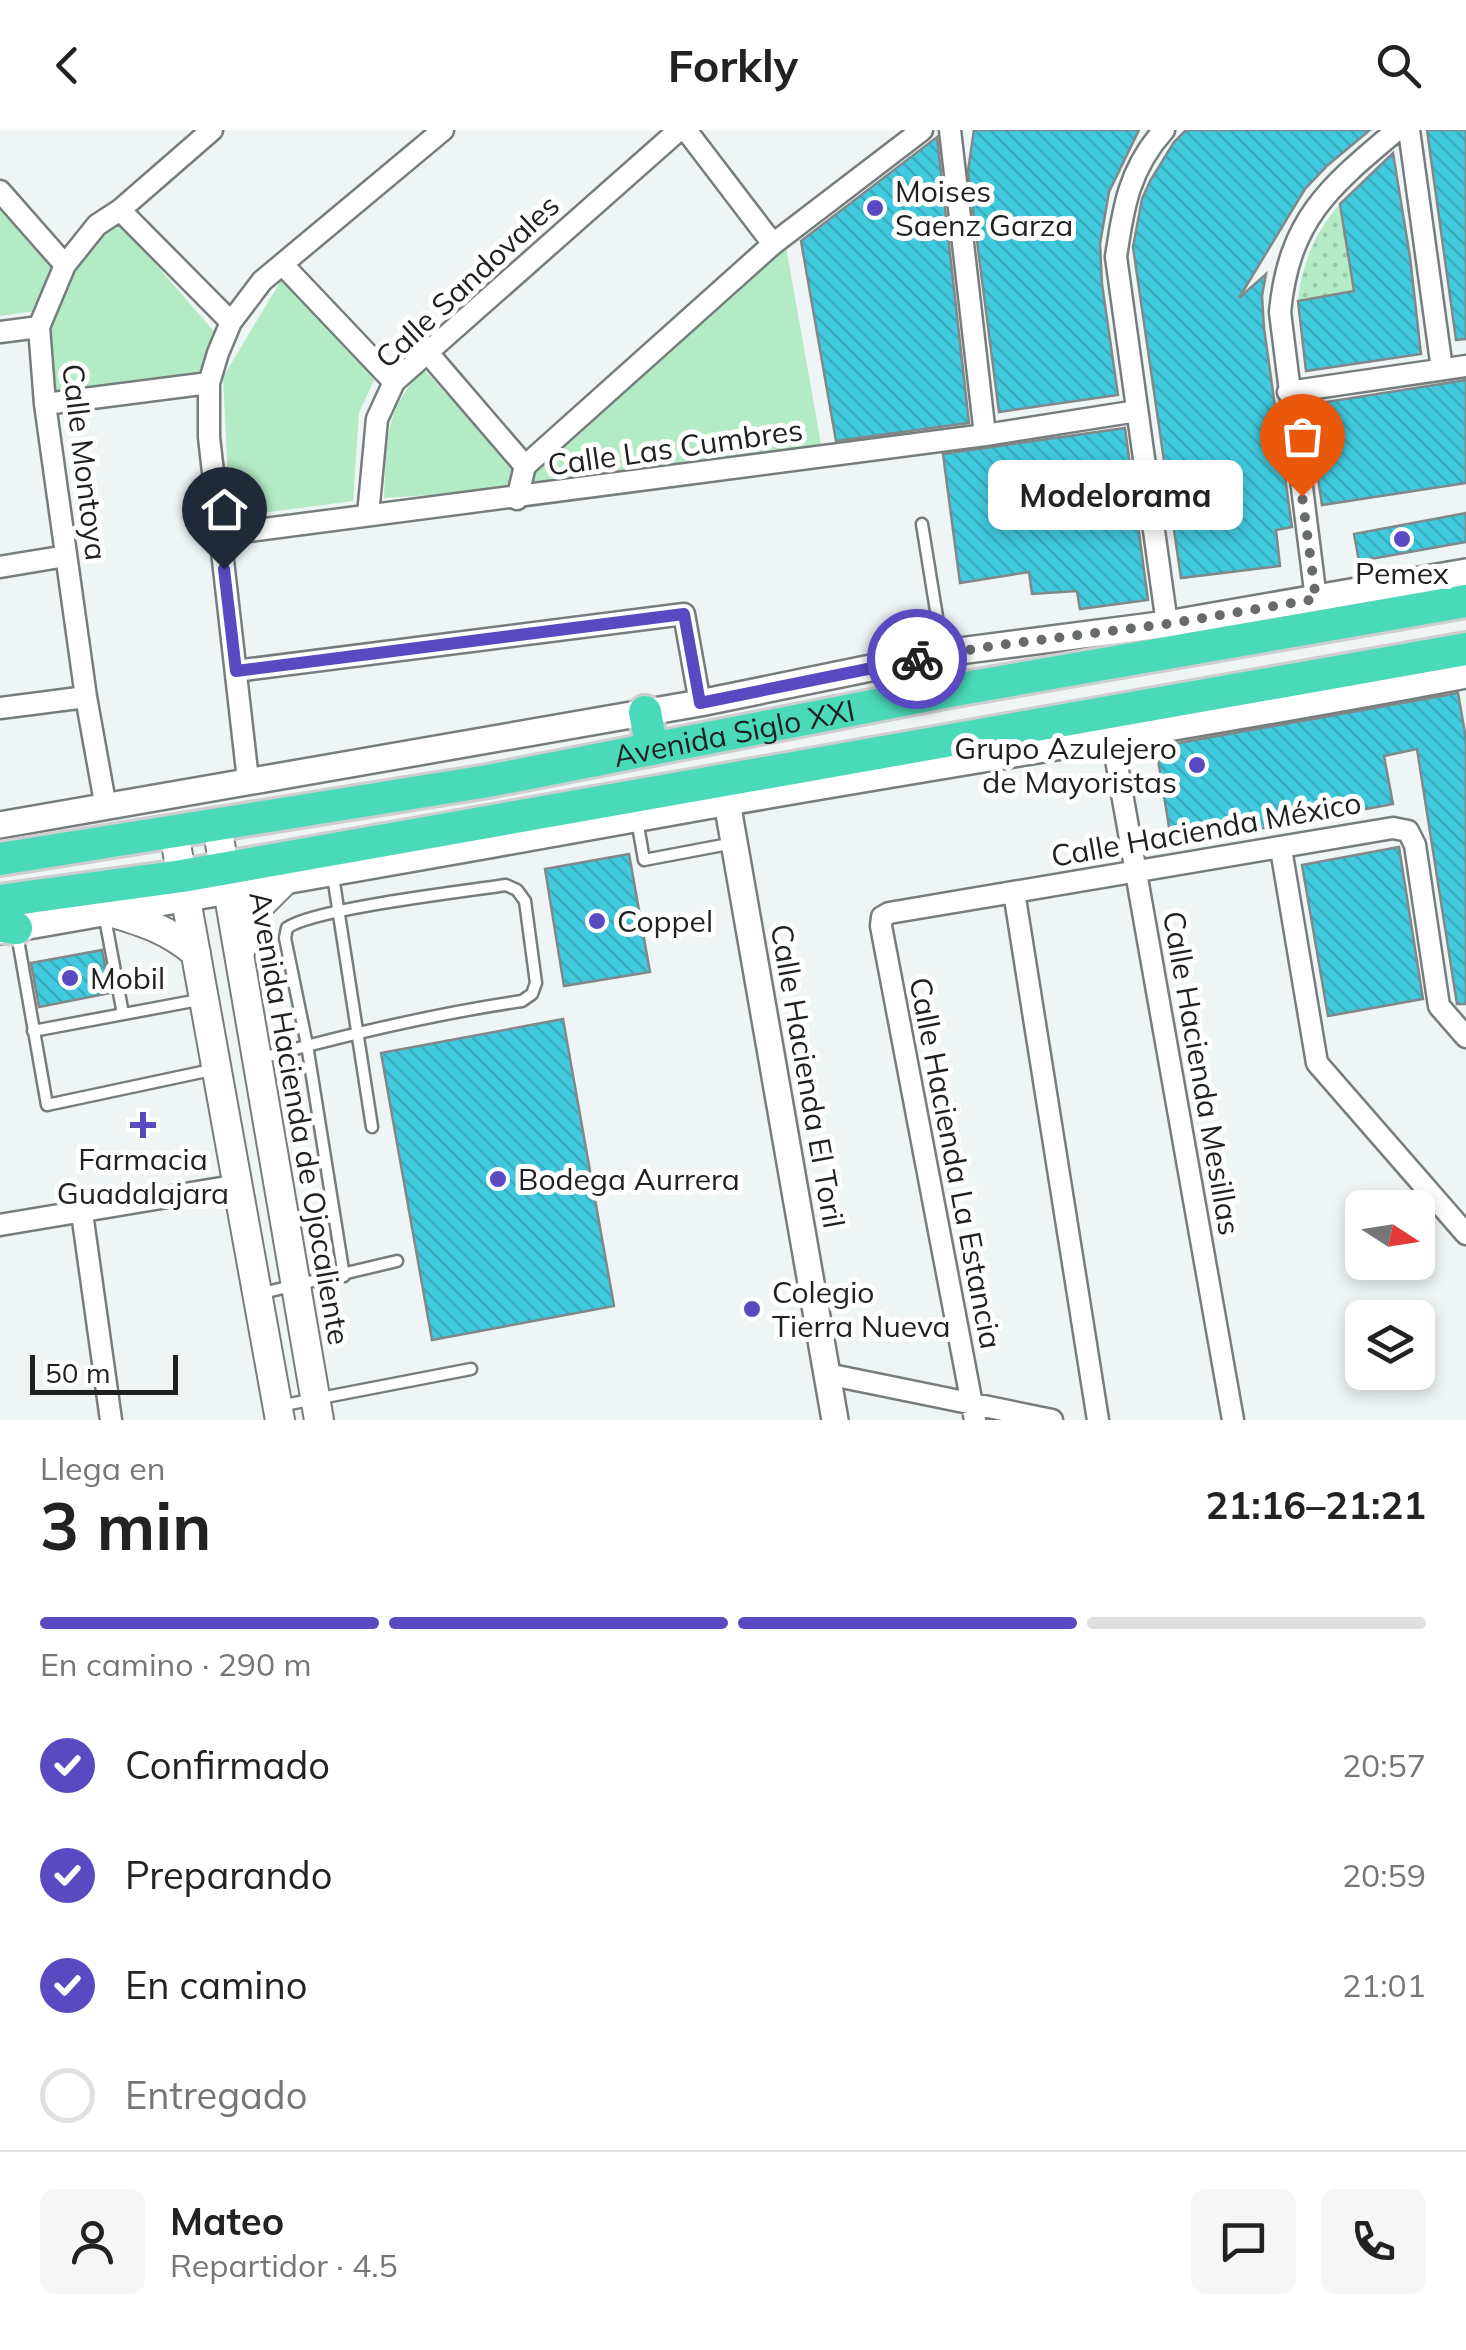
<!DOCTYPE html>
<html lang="es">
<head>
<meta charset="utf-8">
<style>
  body { margin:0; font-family:Mulish,sans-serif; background:#f6f6f6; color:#222; height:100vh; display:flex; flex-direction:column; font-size:38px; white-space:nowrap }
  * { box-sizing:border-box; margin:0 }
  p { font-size:32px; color:#767676 }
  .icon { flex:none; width:55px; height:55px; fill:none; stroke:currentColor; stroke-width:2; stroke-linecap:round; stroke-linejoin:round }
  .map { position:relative; height:1290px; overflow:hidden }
  .side { display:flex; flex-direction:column; background:#fff; flex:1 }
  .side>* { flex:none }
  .needle { width:65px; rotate:102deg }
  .controls { position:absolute; left:1345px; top:1060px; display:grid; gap:20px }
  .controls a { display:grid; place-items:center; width:90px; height:90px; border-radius:15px; background:#fff; box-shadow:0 5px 15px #0003; font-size:50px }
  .scale { position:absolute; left:30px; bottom:25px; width:148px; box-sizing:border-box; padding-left:10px; border:5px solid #1f2121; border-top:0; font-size:28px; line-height:35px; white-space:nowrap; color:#1f2121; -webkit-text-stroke:8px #fff; paint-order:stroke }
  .pin { position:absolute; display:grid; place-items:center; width:85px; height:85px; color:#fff; margin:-102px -42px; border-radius:50% 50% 50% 0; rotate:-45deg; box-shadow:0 0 10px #0007 }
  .pin .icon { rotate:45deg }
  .courier { position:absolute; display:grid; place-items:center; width:100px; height:100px; margin:-50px; border:8px solid #5a4ac2; border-radius:50%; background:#fff; color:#222; box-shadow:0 2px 12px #0007 }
  .bubble { position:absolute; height:70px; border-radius:15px; background:#fff; box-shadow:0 5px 15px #0003; font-size:32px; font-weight:700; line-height:70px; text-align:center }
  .overview em { font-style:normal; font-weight:700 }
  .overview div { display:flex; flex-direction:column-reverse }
  .overview { display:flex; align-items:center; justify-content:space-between; height:170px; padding:0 40px }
  h1 { font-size:65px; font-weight:700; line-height:75px }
  .bar { display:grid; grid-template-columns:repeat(4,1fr); gap:15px 10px; align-content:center; height:120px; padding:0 40px }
  .bar i { height:12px; border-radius:8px; background:#e0e0e0 }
  .bar .selected { background:#5a4ac2 }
  .bar p { grid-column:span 4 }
  .line { display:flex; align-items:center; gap:25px; padding:0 40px; border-top:2px solid #e0e0e0 }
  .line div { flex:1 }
  .round { display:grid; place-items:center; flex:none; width:105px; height:105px; border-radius:15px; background:#f6f6f6 }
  ol { padding:0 40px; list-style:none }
  li { display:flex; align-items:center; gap:30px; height:110px }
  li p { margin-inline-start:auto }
  li .icon { padding:10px; border-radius:50%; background:#5a4ac2; color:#fff; stroke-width:4 }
  li:last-child { color:#767676 }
  li i { width:55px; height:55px; border:5px solid #e0e0e0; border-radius:50% }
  header { display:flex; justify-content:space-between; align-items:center; height:130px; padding:0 40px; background:#fff; font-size:45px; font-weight:700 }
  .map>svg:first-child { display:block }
  .grass { fill:url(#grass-dots) }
  .green { fill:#b3ebc4 }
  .building { fill:url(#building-back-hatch); stroke:#828889; stroke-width:2.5 }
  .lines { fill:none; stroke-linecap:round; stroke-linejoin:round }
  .service-casing { stroke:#777d7d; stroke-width:15 }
  .minor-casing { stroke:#777d7d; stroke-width:25 }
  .tertiary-casing { stroke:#777d7d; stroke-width:30 }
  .secondary-casing { stroke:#777d7d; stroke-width:32 }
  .trunk-casing { stroke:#cecece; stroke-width:38 }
  .service { stroke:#fff; stroke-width:10 }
  .minor { stroke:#fff; stroke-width:20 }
  .tertiary { stroke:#fff; stroke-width:25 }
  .secondary { stroke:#fff; stroke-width:28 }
  .trunk { stroke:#4adaba; stroke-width:32 }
  .done { stroke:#676b6b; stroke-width:10; stroke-dasharray:0 18 }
  .route { stroke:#5a4ac2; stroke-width:12 }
  .poi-dot { fill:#5a4ac2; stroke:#fff; stroke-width:4 }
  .labels { text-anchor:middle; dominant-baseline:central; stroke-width:10; stroke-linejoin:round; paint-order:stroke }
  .poi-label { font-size:30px; fill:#1f2121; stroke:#fff; text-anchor:start }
  .street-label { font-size:30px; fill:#1f2121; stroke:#fff }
</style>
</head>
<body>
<header><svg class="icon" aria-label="back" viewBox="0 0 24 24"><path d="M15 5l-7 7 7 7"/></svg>Forkly<svg class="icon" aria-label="search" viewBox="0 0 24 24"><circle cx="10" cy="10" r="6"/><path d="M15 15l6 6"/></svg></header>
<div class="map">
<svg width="1466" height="1290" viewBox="0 0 1466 1290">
  <defs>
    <pattern id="grass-dots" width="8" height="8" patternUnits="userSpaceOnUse" patternTransform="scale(2.5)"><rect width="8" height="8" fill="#b3ebc4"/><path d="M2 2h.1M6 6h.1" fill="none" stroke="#9ac9a8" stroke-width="1.8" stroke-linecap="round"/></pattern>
    <pattern id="building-back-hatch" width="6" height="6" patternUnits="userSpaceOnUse" patternTransform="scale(2.5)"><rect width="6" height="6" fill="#41c9dd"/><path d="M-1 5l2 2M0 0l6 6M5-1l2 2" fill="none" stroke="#39acbd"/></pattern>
  </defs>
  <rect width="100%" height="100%" fill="#eef5f4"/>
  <path class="grass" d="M 1340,74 L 1354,161 L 1298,171 C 1302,133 1315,102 1340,74 Z"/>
  <path class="green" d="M 0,77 L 53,137 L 35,181 L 0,186 Z
    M 120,93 L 218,206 L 201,241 L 50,267 C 49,247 45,223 49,204 C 58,162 84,116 120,93 Z
    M 786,117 L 821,314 L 530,362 L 535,341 Z
    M 282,149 L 375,248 L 359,283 L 353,371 L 230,387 L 223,247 Z
    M 424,240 L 516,339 L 506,360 L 384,368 C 387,316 383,278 424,240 Z"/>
  <path class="building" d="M 974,0 L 1139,0 L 1109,62 L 1100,114 L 1102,154 L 1118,265 L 999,282 L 968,41 Z
    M 1186,0 L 1370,0 L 1328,35 L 1305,59 L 1239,168 L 1266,144 L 1262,166 L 1264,198 L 1292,397 L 1276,400 L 1280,436 L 1181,448 L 1133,117 L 1142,69 L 1150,51 L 1174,12 Z
    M 1427,0 L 1466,0 L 1466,209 L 1456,210 Z
    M 937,7 L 969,293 L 836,311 L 801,111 Z
    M 1393,23 L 1410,127 L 1421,224 L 1306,241 L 1298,171 L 1354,161 L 1340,74 Z
    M 1466,250 L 1466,353 L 1322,375 L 1307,275 Z
    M 1125,298 L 1148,470 L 1080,479 L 1077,461 L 1032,464 L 1029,442 L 960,453 L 943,324 Z
    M 1466,383 L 1466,412 L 1359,431 L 1354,404 Z
    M 1458,563 L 1466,609 L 1466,874 L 1457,874 L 1417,619 L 1384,626 L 1393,674 L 1172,715 L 1156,617 Z
    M 1399,717 L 1423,869 L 1328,886 L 1302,735 Z
    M 629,724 L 650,842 L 564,856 L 545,739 Z
    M 102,820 L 110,863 L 39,877 L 31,833 Z
    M 563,889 L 614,1176 L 432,1210 L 381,923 Z"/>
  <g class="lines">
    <defs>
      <path id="service" d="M 922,394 L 948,555
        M 637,690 L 644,730 L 734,713
        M 333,746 L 372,997
        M 104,783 L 123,884
        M 17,804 L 47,975 L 216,939
        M 33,901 L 204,869
        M 258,929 C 345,905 433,884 522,871 L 532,864 L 536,853 L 525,771 L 517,760 L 506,755 C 466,761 312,779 287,798 L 285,808 L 307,915 L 344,1146
        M 258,1164 L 397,1131
        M 279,1276 L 471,1239"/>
      <path id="minor" d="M 686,0 L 773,114
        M 950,0 L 985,305
        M 1164,0 C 1129,39 1123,78 1116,127 L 1167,494
        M 1409,0 L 1442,239
        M 0,61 L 65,135
        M 120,80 L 231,192
        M 284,136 L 394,252
        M 0,202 L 39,197
        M 427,222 L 525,336
        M 1288,262 L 1466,236
        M 45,274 L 209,253
        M 517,369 L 525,336 L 773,114 L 922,0
        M 368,385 L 377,289 L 394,252 L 679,0
        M 219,405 L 985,305 L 1137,281
        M 0,437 L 66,426
        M 1316,469 L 1280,182 C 1289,89 1329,57 1397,0
        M 236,541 L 684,484 L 700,573
        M 0,578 L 86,567
        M 1112,607 L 1233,1290
        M 248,650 L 209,307 L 209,253 L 218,223 L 231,192 L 262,151 L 443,0
        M 106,678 L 86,567 L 45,274 L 39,197 L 65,135 L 97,95 L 120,80 L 212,0
        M 1281,719 L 1317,933 L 1466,1104
        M 1014,762 L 1098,1290
        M 82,1083 L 111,1290
        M 0,1095 L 239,1055
        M 827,1244 L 1052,1290
        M 975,1290 L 881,796 L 882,787 L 889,783 L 1393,698 L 1408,701 L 1415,715 L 1439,876 L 1466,907"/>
      <path id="tertiary" d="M 727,672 L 835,1290
        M 0,695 L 700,573 L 944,523 L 1167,494 L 1466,442
        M 0,801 C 243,760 486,715 729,672 C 975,629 1221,592 1466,545"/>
      <path id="secondary" d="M 217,696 L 319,1290
        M 174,703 L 280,1290
        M 110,782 C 144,792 169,800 196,823
        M 241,819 L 250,785 L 281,754"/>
      <g id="trunk">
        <path d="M 645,582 L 652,619"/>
        <path id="s1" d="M 0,729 L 488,651 L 949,561 L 1466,471"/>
        <path d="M 0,771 L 182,746 L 1466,519"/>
        <path d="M 0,796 L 16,798"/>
      </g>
    </defs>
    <use href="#service" class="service-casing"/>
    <use href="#minor" class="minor-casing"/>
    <use href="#tertiary" class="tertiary-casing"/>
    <use href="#secondary" class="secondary-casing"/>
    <use href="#trunk" class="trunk-casing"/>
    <use href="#service" class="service"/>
    <use href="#minor" class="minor"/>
    <use href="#tertiary" class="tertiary"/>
    <use href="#secondary" class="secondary"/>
    <use href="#trunk" class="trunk"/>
  </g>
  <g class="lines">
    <path class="done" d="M 917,529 L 992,516 L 1167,494 L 1316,469 L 1302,366"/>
    <path class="route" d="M 224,439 L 236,541 L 684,484 L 700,573 L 917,529"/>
  </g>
  <g class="poi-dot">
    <circle cx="875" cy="78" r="10"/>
    <circle cx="1402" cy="409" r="10"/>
    <circle cx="1197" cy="635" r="10"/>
    <circle cx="597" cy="791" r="10"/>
    <circle cx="70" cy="848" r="10"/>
    <path d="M138 980h10v10h10v10h-10v10h-10v-10h-10v-10h10z"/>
    <circle cx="498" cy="1049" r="10"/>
    <circle cx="752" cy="1179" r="10"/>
  </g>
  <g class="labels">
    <g class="poi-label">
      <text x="895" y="61">Moises<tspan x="895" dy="34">Saenz Garza</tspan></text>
      <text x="1402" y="443" text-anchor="middle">Pemex</text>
      <text x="1177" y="618" text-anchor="end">Grupo Azulejero<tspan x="1177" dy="34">de Mayoristas</tspan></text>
      <text x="617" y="791">Coppel</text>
      <text x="90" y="848">Mobil</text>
      <text x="143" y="1029" text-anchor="middle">Farmacia<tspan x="143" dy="34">Guadalajara</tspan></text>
      <text x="518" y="1049">Bodega Aurrera</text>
      <text x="772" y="1162">Colegio<tspan x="772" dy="34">Tierra Nueva</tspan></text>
    </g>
    <g class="street-label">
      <text transform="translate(467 151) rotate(-43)">Calle Sandovales</text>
      <text transform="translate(675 317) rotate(-8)">Calle Las Cumbres</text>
      <text transform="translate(85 332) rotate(83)">Calle Montoya</text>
      <text stroke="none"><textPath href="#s1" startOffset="745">Avenida Siglo XXI</textPath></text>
      <text transform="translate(1206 699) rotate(-10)">Calle Hacienda México</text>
      <text transform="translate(1202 943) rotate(80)">Calle Hacienda Mesillas</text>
      <text transform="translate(808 946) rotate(80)">Calle Hacienda El Toril</text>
      <text transform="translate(300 988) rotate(80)">Avenida Hacienda de Ojocaliente</text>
      <text transform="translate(956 1033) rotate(79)">Calle Hacienda La Estancia</text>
    </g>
  </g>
</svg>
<div class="controls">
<a><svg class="needle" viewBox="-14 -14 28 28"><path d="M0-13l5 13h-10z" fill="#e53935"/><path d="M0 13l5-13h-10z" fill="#767676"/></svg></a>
<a><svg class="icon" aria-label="layers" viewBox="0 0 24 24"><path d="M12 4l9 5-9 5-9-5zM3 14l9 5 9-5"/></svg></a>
</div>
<div class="scale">50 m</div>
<div class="pin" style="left:1302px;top:366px;background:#ea580c"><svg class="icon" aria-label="bag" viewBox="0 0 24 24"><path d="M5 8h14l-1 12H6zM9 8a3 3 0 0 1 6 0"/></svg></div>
<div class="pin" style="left:224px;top:439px;background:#1f2937"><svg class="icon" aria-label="home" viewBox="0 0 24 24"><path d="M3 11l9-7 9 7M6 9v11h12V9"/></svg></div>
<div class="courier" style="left:917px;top:529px"><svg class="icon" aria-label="bike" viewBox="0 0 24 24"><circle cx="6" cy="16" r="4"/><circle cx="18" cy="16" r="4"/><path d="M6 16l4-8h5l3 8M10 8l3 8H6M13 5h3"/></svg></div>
<div class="bubble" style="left:988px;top:330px;width:255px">Modelorama</div>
</div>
<section class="side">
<div class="overview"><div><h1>3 min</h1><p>Llega en</p></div><em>21:16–21:21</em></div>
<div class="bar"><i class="selected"></i><i class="selected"></i><i class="selected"></i><i></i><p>En camino · 290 m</p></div>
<ol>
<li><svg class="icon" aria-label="check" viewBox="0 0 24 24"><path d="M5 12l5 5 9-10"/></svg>Confirmado<p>20:57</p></li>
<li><svg class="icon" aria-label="check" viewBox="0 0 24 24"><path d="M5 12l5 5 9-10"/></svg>Preparando<p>20:59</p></li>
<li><svg class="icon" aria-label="check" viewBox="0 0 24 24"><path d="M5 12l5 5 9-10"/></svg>En camino<p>21:01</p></li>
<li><i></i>Entregado</li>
</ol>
<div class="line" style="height:180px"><a class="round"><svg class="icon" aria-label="person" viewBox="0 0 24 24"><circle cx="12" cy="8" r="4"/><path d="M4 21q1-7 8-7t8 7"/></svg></a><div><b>Mateo</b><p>Repartidor · 4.5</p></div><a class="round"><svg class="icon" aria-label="chat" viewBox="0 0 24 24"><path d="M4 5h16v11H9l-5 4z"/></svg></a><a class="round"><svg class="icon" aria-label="phone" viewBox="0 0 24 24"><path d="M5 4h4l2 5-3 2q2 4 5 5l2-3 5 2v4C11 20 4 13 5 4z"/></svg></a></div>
</section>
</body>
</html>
